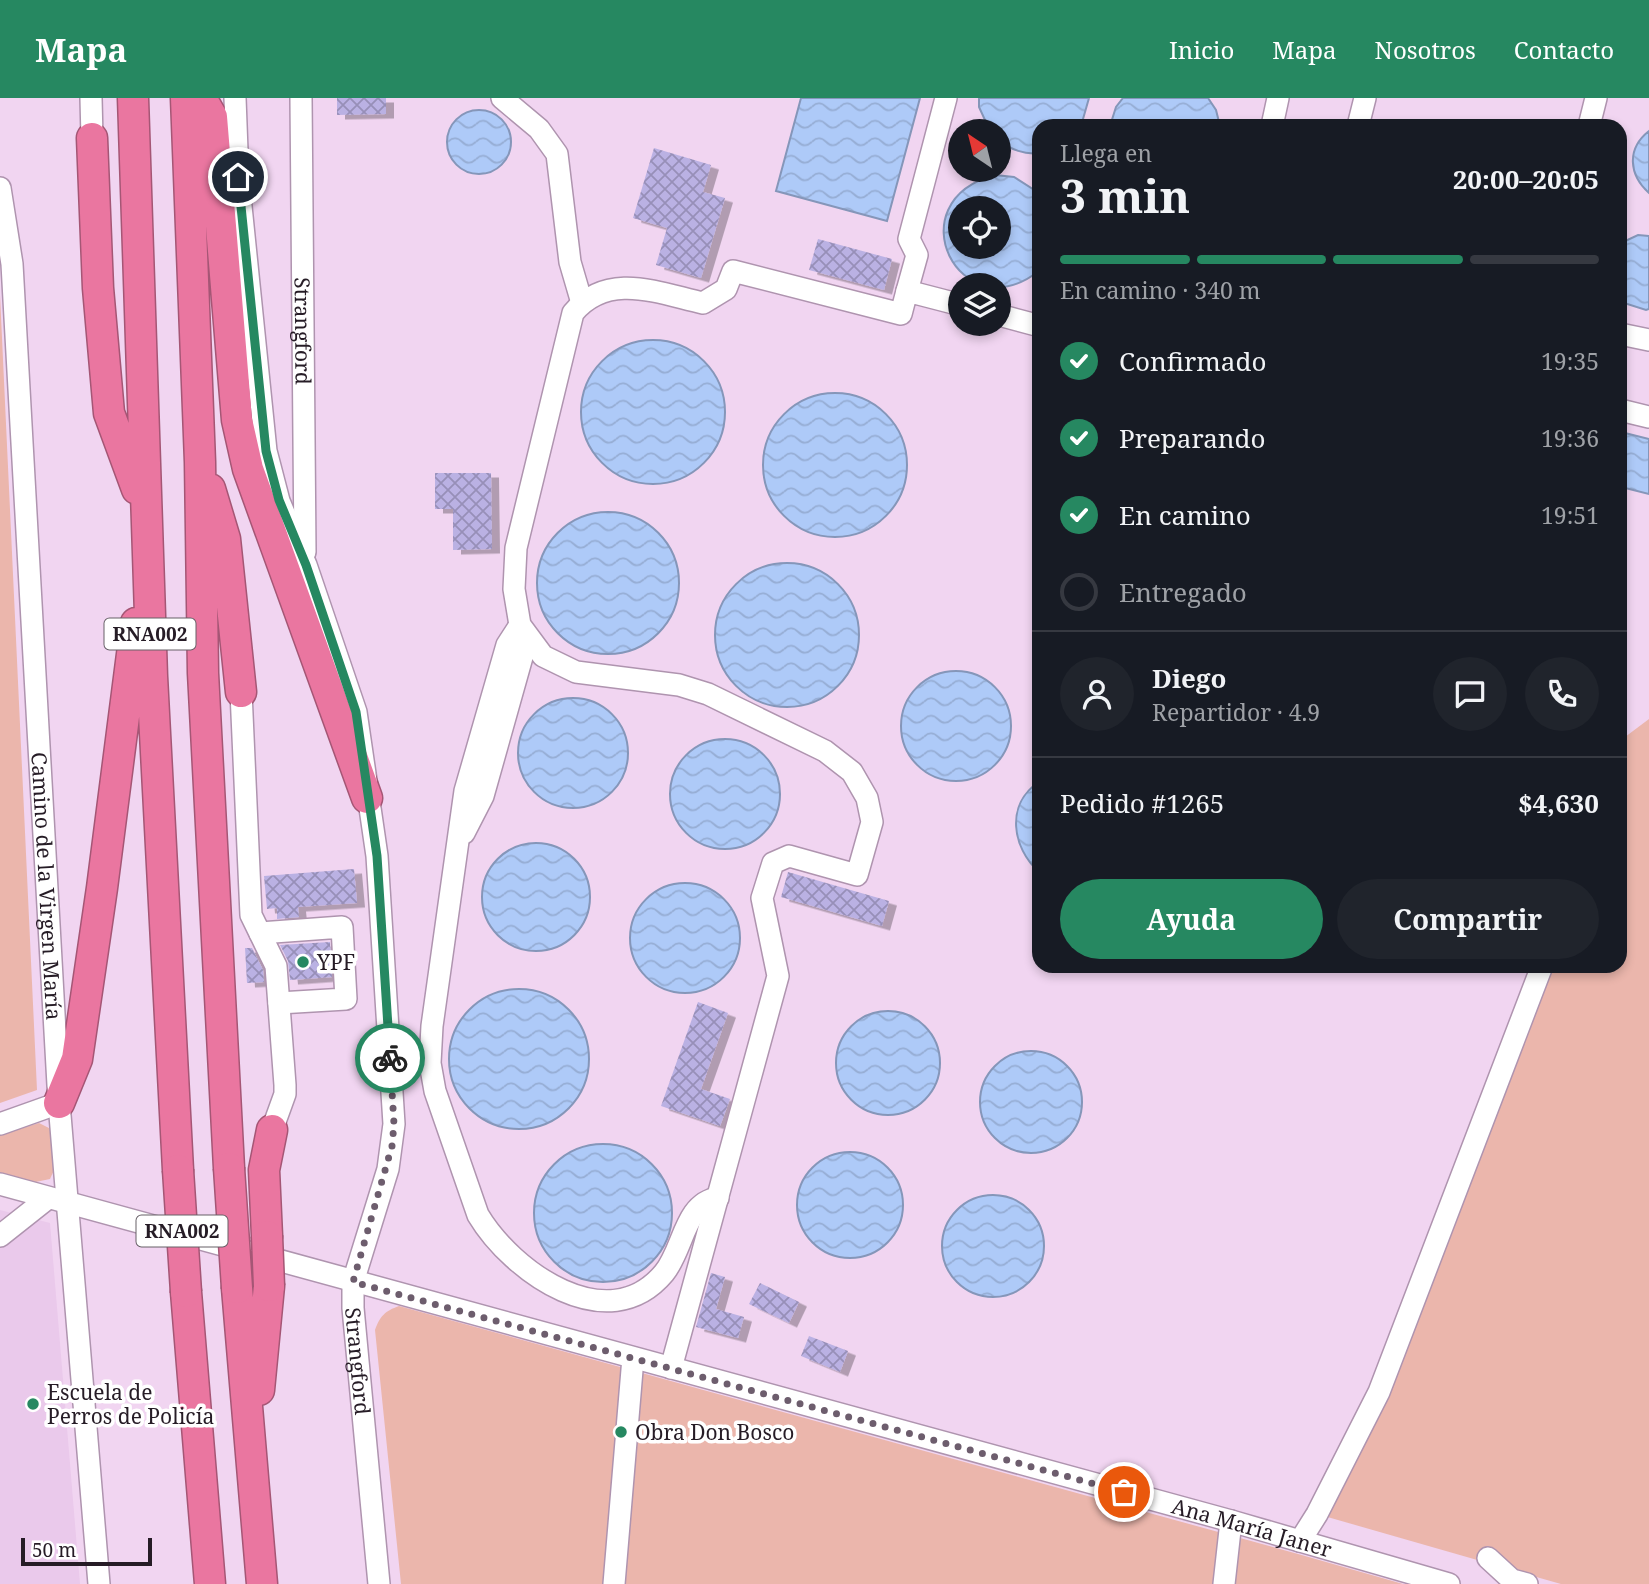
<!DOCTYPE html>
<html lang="es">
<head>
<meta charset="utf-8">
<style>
  body { margin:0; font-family:"Noto Serif",serif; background:#20242c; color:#f1f3f6; height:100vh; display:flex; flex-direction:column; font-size:26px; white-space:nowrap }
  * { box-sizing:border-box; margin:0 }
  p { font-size:23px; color:#9ea1a6 }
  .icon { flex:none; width:38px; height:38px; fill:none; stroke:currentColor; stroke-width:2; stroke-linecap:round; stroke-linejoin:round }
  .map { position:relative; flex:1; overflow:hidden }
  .details { position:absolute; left:1032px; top:21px; width:595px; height:854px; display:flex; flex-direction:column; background:#171b24; border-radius:21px; box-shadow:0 4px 10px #0003 }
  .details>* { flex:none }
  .needle { width:46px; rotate:325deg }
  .fabs { position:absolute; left:948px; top:21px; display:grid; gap:14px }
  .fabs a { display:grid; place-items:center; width:63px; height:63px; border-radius:50%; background:#171b24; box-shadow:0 4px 10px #0003; font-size:35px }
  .scale { position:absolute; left:21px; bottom:18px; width:131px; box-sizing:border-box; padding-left:7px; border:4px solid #261c26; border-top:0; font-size:19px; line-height:24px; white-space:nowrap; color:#261c26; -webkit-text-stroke:5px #fff; paint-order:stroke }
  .pin { position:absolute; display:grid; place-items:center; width:60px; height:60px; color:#fff; margin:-30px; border:4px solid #fff; border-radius:50%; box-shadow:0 2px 7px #0007 }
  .courier { position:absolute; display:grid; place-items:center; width:70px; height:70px; margin:-35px; border:5px solid #268861; border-radius:50%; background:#fff; color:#222; box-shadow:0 2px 9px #0007 }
  .overview em { font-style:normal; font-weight:700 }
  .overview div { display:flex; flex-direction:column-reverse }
  .overview { display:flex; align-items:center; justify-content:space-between; height:119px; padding:0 28px }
  h1 { font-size:46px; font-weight:700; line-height:52px }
  .bar { display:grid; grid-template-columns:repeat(4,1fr); gap:10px 7px; align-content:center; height:84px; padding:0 28px }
  .bar i { height:9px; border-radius:5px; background:#363941 }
  .bar .current { background:#268861 }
  .bar p { grid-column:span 4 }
  .line { display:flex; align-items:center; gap:18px; padding:0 28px; border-top:2px solid #363941 }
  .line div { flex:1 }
  .round { display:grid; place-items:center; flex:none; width:74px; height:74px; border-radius:37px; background:#20242c }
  ol { padding:0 28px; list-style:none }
  li { display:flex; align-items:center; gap:21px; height:77px }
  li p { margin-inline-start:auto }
  li .icon { padding:7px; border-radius:50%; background:#268861; color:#fff; stroke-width:4 }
  li:last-child { color:#9ea1a6 }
  li i { width:38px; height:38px; border:4px solid #363941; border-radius:50% }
  .action { display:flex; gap:14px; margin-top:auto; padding:14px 28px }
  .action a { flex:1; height:80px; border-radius:42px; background:#268861; color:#fff; font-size:28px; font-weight:700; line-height:80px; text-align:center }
  .action a+a { background:#20242c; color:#f1f3f6 }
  header { display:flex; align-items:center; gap:42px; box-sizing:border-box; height:98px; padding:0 35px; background:#268861; color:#fff }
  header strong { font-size:33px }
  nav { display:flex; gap:38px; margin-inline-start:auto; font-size:24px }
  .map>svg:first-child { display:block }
  .built { fill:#eac9eb }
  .grass { fill:#ebb6ac }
  .water { fill:url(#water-waves); stroke:#8596b9; stroke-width:2; fill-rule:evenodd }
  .building { fill:url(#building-cross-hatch); filter:url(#shadow) }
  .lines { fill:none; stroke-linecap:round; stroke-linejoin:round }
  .minor-casing { stroke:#af94af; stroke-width:24 }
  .highway-casing { stroke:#a55675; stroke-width:33 }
  .minor { stroke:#fff; stroke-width:21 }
  .highway { stroke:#ea76a0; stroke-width:30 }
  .highway-bridge-casing { stroke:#a55675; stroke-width:33; stroke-linecap:butt }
  .highway-bridge { stroke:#ea76a0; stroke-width:30 }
  .done { stroke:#6d5d6d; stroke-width:7; stroke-dasharray:0 12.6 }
  .route { stroke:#268861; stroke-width:9 }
  .poi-dot { fill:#268861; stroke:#fff; stroke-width:2.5 }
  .labels { text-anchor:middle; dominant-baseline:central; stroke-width:7; stroke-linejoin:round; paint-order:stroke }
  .shield { fill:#fff; stroke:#676067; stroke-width:2 }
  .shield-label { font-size:19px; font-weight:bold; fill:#261c26 }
  .street-label { font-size:21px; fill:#261c26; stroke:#fff }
  .poi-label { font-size:21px; fill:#261c26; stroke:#fff; text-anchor:start }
</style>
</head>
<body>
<header>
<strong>Mapa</strong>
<nav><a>Inicio</a><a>Mapa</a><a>Nosotros</a><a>Contacto</a></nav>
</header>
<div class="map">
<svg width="1649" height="1486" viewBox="0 0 1649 1486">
  <defs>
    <pattern id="water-waves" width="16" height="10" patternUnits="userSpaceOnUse" patternTransform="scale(1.75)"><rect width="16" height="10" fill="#aecaf8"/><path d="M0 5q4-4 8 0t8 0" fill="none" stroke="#96add4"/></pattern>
    <pattern id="building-cross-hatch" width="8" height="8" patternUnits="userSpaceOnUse" patternTransform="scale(1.75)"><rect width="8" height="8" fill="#bab1e3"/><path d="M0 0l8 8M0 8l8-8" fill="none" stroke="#978fb8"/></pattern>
    <filter id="shadow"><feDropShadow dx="8" dy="4.5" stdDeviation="0" flood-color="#0004"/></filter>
  </defs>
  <rect width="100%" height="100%" fill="#f1d5f1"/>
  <path class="built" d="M 0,1112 L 50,1125 L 80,1486 L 0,1486 Z"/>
  <path class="grass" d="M 0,197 L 37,992 L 0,1005 Z
    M 1649,621 L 1649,1486 L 1561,1486 L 1317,1416 L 1379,1294 L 1542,868 L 1620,868 L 1621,642 Z
    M 39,1025 L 53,1032 L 55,1070 L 50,1081 L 26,1086 L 0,1078 L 0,1037 Z
    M 399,1208 L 1298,1456 L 1403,1486 L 401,1486 L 375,1232 C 380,1218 385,1213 399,1208 Z"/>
  <path class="water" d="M 801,0 L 920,0 L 887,123 L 776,93 Z
    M 979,0 L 1089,0 L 1081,28 L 1040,28 L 1039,55 C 1024,57 1012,51 999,44 L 999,33 L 990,33 L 979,9 Z
    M 1123,0 L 1208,0 L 1216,12 L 1220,28 L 1110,28 L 1116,9 Z
    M447 44a32 32 0 1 1 64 0a32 32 0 1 1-64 0Z
    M 1649,33 L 1649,95 C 1629,77 1626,51 1649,33 Z
    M 995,77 L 1014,79 L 1039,95 L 1039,173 C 960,234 894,104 995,77 ZM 961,110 L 999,110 L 999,149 L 961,149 Z
    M 1638,137 L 1649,138 L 1649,211 L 1646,212 L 1621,204 L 1621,145 Z
    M581 314a72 72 0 1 1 144 0a72 72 0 1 1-144 0Z
    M763 367a72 72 0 1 1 144 0a72 72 0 1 1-144 0Z
    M 1621,334 L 1649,341 L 1649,396 L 1621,389 Z
    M537 485a71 71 0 1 1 142 0a71 71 0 1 1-142 0Z
    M715 537a72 72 0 1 1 144 0a72 72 0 1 1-144 0Z
    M901 628a55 55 0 1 1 110 0a55 55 0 1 1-110 0Z
    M518 655a55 55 0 1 1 110 0a55 55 0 1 1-110 0Z
    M670 696a55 55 0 1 1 110 0a55 55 0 1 1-110 0Z
    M 1039,684 L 1039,774 C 1012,750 1005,706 1039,684 Z
    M482 799a54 54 0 1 1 108 0a54 54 0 1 1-108 0Z
    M630 840a55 55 0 1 1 110 0a55 55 0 1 1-110 0Z
    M449 961a70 70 0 1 1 140 0a70 70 0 1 1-140 0Z
    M836 965a52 52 0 1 1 104 0a52 52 0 1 1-104 0Z
    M980 1004a51 51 0 1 1 102 0a51 51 0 1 1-102 0Z
    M534 1115a69 69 0 1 1 138 0a69 69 0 1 1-138 0Z
    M797 1107a53 53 0 1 1 106 0a53 53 0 1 1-106 0Z
    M942 1148a51 51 0 1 1 102 0a51 51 0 1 1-102 0Z"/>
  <path class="building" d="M 337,0 L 386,0 L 386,16 L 337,17 Z
    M 654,50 L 711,67 L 703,94 L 725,100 L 701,180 L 656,167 L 667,130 L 633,120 Z
    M 818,141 L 892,161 L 884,192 L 809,172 Z
    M 435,375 L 491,375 L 492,451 L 453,452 L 453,411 L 435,411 Z
    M 354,771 L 357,805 L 298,809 L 299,819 L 277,821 L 277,810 L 267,811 L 264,778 Z
    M 788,774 L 889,803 L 882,828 L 781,799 Z
    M 330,844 L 332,879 L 290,882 L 288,863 L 280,847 Z
    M 245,850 L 252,850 L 263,872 L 264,884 L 247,885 Z
    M 698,904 L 728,915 L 701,991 L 730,1001 L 720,1028 L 661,1008 Z
    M 711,1175 L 725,1179 L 716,1211 L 744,1219 L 738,1240 L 696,1229 Z
    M 760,1185 L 799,1204 L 789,1225 L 749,1206 Z
    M 809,1238 L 848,1253 L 840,1274 L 801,1258 Z"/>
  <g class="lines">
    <defs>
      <g id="minor">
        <path d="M 91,0 L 92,40"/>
        <path id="s1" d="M 235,0 L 238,79 L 266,353 L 279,403 L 306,467 L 356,614 L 377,758 L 394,1026 L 388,1071 L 353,1184 L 353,1210 L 379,1486"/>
        <path id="s2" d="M 301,0 L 305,454"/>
        <path d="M 502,0 L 539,31 L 557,56 L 570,164 L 582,205"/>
        <path d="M 1272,28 L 1278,0"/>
        <path d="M 1358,28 L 1365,0"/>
        <path d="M 1589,28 L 1596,0"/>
        <path id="s3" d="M 0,90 L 12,166 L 59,1005 L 99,1486"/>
        <path d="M 907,193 L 917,157 L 909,141 L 946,0"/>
        <path d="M 999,217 L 1040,228"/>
        <path d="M 1620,236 L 1649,242"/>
        <path d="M 1620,312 L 1649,319"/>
        <path d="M 520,527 L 507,547 L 465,693 L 432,928 L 430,965 L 435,993 L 478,1117 C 512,1174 608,1242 664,1175 C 684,1151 684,1105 718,1100"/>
        <path d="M 241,594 L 251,817 L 276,868 L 285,987 L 285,996 L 272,1032"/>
        <path d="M 464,735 L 483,698 L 524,552 L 520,530"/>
        <path d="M 260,835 L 342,829 L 346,901 L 279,905"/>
        <path d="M 0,1026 L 59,1005"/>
        <path id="s4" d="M 0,1086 L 1231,1423 L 1449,1486"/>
        <path d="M 0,1138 L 48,1100"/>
        <path d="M 671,1270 L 778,878 L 762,800 L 773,765 L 789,758 L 857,777 L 872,724 L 867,700 L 852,674 L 825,653 L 708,596 L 679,587 L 576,574 L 543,558 L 520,527 L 514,491 L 516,450 L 573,215 C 608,173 658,195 703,205 L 726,191 L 733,173 L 901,216 L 907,193 L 961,207"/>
        <path d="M 1300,1443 L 1317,1416 L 1379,1294 L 1542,868"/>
        <path d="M 1488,1460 L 1512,1482 L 1527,1486"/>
        <path d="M 614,1486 L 633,1260"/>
        <path d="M 1224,1486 L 1231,1423"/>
      </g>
      <path id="highway" d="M 133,0 L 152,578 L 178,1072
        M 186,0 L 200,364 L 203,575 L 229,1070
        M 201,0 L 212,19 L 237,322 L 248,371 L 367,700
        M 92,40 L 98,190 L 109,315 L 137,391
        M 210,391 L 225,441 L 241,594
        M 59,1005 L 77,961 L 102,790 L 136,525
        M 267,1138 L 264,1072 L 272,1032
        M 237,1190 L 262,1486
        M 186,1194 L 210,1486
        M 259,1292 L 269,1188"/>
    </defs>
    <use href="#minor" class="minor-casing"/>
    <use href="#highway" class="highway-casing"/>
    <use href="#minor" class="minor"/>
    <use href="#highway" class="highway"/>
    <defs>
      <path id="highway-bridge" d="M 229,1070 L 237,1190
        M 178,1072 L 186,1194
        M 267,1138 L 269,1188"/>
    </defs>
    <use href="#highway-bridge" class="highway-bridge-casing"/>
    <use href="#highway-bridge" class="highway-bridge"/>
  </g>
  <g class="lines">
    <path class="done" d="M 390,960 L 394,1026 L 392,1048 L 353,1184 L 1124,1394"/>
    <path class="route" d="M 238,79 L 266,353 L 279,402 L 306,467 L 356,614 L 377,758 L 390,960"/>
  </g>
  <g class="poi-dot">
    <circle cx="303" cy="864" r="7"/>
    <circle cx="33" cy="1306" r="7"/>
    <circle cx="621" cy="1334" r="7"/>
  </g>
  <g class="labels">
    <g class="shield">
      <rect x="104.5" y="520.5" width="91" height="31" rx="5"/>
      <rect x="136.5" y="1117.5" width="91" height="31" rx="5"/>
    </g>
    <g class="shield-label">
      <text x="150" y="536">RNA002</text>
      <text x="182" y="1133">RNA002</text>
    </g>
    <g class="street-label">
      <text stroke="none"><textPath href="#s2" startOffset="233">Strangford</textPath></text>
      <text stroke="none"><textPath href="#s3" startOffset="700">Camino de la Virgen María</textPath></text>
      <text stroke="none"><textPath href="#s1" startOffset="1288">Strangford</textPath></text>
      <text stroke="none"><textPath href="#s4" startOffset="1298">Ana María Janer</textPath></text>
    </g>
    <g class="poi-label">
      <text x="317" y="864">YPF</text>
      <text x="47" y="1294">Escuela de<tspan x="47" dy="24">Perros de Policía</tspan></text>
      <text x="635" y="1334">Obra Don Bosco</text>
    </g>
  </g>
</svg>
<div class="fabs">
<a><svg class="needle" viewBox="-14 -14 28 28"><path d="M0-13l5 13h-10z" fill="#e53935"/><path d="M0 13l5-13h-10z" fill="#9ea1a6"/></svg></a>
<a><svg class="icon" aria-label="locate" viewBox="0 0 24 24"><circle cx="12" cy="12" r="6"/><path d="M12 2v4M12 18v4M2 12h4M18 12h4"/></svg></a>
<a><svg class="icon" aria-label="layers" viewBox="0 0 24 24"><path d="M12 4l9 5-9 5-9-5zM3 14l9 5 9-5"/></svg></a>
</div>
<div class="scale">50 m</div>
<div class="pin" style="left:1124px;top:1394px;background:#ea580c"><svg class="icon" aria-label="bag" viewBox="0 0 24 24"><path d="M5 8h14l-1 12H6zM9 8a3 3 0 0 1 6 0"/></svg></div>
<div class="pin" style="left:238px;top:79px;background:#1f2937"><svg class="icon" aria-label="home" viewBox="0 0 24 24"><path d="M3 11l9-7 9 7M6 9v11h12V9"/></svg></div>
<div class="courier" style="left:390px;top:960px"><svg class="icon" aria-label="bike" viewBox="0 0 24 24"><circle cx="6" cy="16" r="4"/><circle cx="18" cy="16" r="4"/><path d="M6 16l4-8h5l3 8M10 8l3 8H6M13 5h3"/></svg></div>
<section class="details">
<div class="overview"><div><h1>3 min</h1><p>Llega en</p></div><em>20:00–20:05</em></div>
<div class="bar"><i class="current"></i><i class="current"></i><i class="current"></i><i></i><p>En camino · 340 m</p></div>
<ol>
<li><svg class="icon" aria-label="check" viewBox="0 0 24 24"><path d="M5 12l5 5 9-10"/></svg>Confirmado<p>19:35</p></li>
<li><svg class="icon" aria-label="check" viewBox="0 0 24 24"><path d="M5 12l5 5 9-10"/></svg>Preparando<p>19:36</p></li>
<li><svg class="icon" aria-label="check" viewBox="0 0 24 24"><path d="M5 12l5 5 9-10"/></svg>En camino<p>19:51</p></li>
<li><i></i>Entregado</li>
</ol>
<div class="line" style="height:126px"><a class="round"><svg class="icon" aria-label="person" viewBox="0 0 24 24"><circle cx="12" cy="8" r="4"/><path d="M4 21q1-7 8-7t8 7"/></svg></a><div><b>Diego</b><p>Repartidor · 4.9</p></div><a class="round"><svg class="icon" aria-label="chat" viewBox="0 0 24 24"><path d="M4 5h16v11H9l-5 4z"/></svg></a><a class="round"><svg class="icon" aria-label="phone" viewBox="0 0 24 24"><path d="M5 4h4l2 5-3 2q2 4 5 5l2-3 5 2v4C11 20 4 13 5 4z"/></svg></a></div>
<div class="line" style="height:91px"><div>Pedido #1265</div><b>$4,630</b></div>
<div class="action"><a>Ayuda</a><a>Compartir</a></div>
</section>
</div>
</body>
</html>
